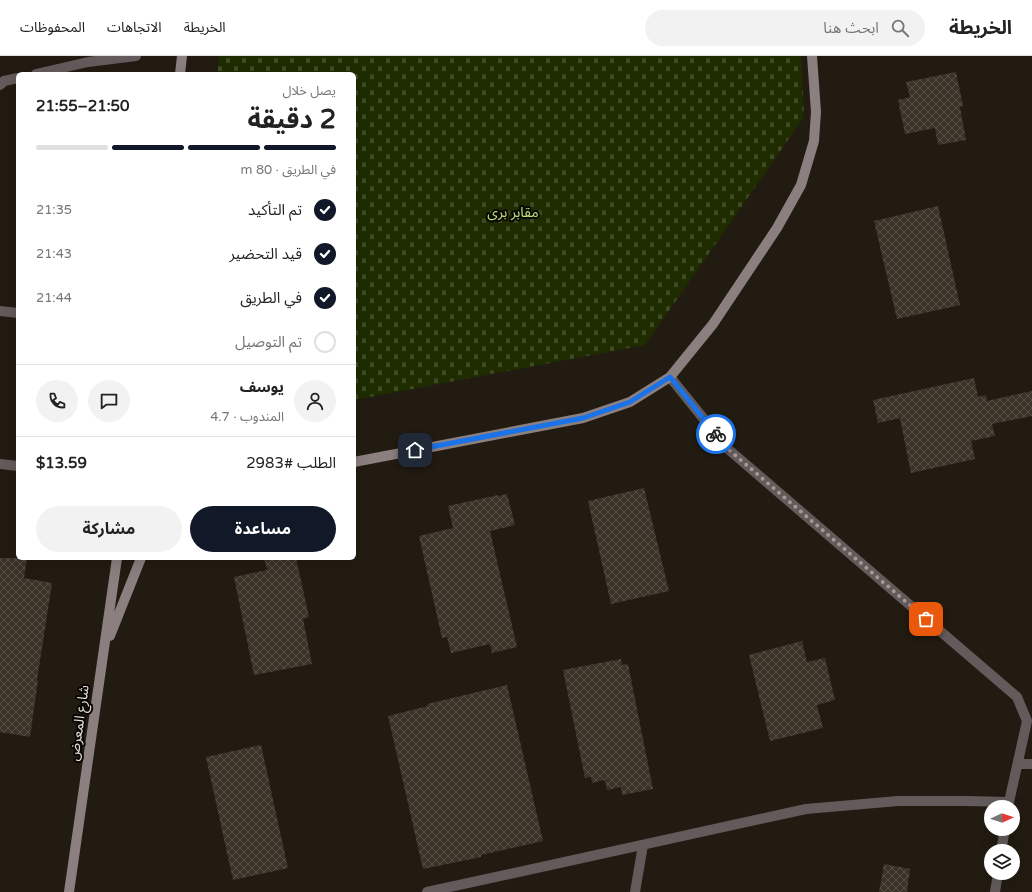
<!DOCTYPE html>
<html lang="ar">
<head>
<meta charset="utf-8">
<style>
  body { margin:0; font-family:"Varela Round","Noto Sans Arabic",sans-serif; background:#f2f2f2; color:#222; direction:rtl; height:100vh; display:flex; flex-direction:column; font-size:15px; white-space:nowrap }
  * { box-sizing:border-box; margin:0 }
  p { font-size:13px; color:#767676 }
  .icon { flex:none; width:22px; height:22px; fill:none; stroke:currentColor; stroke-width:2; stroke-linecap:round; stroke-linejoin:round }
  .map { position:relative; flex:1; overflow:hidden; direction:ltr }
  .panel { position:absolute; left:16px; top:16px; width:340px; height:488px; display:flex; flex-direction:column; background:#fff; border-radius:6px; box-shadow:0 4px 16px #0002; direction:rtl }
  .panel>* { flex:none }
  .needle { width:26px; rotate:87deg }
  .tools { position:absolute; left:984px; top:744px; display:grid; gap:8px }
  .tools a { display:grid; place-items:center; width:36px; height:36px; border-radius:50%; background:#fff; box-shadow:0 4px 16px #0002; font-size:20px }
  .pin { position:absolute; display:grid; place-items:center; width:34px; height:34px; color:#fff; margin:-17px; border-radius:8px; box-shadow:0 2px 6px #0006 }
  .courier { position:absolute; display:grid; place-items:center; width:40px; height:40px; margin:-20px; border:3px solid #1a73e8; border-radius:50%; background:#fff; color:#222; box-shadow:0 1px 5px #0007 }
  .overview em { font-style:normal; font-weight:700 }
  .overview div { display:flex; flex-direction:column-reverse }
  .overview { display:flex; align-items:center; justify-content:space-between; height:68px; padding:0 20px }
  h1 { font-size:26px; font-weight:700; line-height:30px }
  .bar { display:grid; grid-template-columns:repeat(4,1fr); gap:6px 4px; align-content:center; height:48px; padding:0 20px }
  .bar i { height:5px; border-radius:3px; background:#e0e0e0 }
  .bar .on { background:#111827 }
  .bar p { grid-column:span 4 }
  .line { display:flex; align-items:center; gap:10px; padding:0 20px; border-top:1px solid #e0e0e0 }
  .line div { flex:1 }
  .round { display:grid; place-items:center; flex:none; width:42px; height:42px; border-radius:21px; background:#f2f2f2 }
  ol { padding:0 20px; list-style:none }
  li { display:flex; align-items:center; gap:12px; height:44px }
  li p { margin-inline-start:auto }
  li .icon { padding:4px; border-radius:50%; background:#111827; color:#fff; stroke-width:4 }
  li:last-child { color:#767676 }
  li i { width:22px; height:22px; border:2px solid #e0e0e0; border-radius:50% }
  .action { display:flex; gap:8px; margin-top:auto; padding:8px 20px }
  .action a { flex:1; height:46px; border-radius:24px; background:#111827; color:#fff; font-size:16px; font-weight:700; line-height:46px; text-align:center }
  .action a+a { background:#f2f2f2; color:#222 }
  header { display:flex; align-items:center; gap:24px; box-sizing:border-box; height:56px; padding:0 20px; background:#fff; border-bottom:1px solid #e0e0e0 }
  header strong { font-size:19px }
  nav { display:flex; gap:22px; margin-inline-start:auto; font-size:14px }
  .search { width:280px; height:36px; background:#f2f2f2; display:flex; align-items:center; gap:10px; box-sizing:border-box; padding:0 14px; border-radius:22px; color:#767676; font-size:15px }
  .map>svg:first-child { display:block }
  .cemetery { fill:url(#cemetery-stones) }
  .building { fill:url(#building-cross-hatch) }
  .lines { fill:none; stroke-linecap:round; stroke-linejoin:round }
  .lane { stroke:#635b5b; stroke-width:10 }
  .street { stroke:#635b5b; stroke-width:10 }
  .secondary { stroke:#8b7f7f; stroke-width:10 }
  .done { stroke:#a19b93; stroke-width:4; stroke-dasharray:0 7.2 }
  .route { stroke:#1a73e8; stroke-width:5 }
  .labels { text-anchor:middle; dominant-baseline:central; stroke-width:4; stroke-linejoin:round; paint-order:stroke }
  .park-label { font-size:14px; fill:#b9e27b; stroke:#090604 }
  .street-label { font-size:14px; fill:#e5e0d9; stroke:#090604 }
</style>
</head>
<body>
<header>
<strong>الخريطة</strong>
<div class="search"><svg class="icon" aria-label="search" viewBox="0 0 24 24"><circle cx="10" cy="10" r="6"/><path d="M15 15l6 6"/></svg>ابحث هنا</div>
<nav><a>الخريطة</a><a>الاتجاهات</a><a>المحفوظات</a></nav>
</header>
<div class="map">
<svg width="1032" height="836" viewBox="0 0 1032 836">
  <defs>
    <pattern id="cemetery-stones" width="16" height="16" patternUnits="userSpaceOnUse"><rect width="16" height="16" fill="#1e2c00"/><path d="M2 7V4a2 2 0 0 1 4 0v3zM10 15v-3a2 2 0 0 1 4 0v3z" fill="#3f4a25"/></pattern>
    <pattern id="building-cross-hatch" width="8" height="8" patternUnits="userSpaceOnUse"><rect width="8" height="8" fill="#3b3328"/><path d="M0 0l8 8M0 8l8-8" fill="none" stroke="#575047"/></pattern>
  </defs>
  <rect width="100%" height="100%" fill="#221b11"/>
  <path class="cemetery" d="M 219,0 L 801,0 L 804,61 L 645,289 L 354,344 L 354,18 L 217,18 Z"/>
  <path class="building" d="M 956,16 L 963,50 L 960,51 L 966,84 L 938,89 L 935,72 L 905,78 L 898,44 L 910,41 L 906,26 Z
    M 938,150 L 960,249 L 897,263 L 874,165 Z
    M 974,322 L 978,341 L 986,339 L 987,345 L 1032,335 L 1032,360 L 992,368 L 995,380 L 971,385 L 975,403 L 911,417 L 900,362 L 878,367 L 873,344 Z
    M 644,432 L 669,535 L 611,548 L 588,445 Z
    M 507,438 L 515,469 L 490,475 L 517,591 L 492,597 L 490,588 L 451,597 L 447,581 L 442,582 L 419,480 L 453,472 L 448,450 L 498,439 L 499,440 Z
    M 0,502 L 27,502 L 24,522 L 52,527 L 37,624 L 38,624 L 30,681 L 0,676 Z
    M 264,502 L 296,502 L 309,561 L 303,563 L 312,608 L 254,619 L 234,521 L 267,514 Z
    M 802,585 L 807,606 L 825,602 L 835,644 L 817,649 L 823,672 L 770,685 L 749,599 Z
    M 621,603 L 622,609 L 628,608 L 653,733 L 622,739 L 621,731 L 607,734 L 605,724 L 592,727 L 591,721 L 585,722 L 563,614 Z
    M 507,629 L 543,785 L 481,799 L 481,801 L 423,813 L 388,660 L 428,650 L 427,648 Z
    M 261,689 L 288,812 L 233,824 L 206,701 Z
    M 884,808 L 910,813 L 907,836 L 879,836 Z"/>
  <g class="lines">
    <path class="lane" d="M 36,18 L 88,6 L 136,0
      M 0,29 L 4,25 L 18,22
      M 0,255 L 18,257"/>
    <path class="street" d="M 0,408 L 18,410
      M 1018,708 L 1032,708
      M 1001,795 L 1005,773
      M 427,836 L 806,753 L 898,745 L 966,745 L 1009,746 L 1027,665 L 1017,641 L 728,393 L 670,321
      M 635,836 L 643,789
      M 995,836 L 998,817"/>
    <path class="secondary" d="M 180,18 L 182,0
      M 354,406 L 583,362 L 630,346 L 670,321 L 713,268 L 777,172 L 801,129 L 814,85 L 816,56 L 812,0
      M 110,580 L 141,502
      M 69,836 L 117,502"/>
  </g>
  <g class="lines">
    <path class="done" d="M 716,378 L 728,393 L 926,563"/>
    <path class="route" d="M 415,394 L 583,362 L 630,346 L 670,321 L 716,378"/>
  </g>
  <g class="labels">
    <g class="park-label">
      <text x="513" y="156">مقابر برى</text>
    </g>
    <g class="street-label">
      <text transform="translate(79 667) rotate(-82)">شارع المعرض</text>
    </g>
  </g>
</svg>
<div class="tools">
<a><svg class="needle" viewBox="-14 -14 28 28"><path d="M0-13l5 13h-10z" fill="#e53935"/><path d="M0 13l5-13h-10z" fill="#767676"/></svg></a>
<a><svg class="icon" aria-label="layers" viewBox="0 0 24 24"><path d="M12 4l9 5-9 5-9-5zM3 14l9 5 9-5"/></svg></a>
</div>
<div class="pin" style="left:926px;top:563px;background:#ea580c"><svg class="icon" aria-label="bag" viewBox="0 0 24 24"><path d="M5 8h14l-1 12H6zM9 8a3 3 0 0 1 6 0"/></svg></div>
<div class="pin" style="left:415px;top:394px;background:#1f2937"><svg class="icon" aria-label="home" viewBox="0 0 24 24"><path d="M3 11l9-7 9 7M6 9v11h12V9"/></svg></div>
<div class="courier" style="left:716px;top:378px"><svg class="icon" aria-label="bike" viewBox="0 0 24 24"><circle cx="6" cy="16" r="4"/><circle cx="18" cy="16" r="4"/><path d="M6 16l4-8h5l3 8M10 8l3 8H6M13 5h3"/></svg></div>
<section class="panel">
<div class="overview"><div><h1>2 دقيقة</h1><p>يصل خلال</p></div><em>21:50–21:55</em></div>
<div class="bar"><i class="on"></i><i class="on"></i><i class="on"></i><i></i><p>في الطريق · 80 m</p></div>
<ol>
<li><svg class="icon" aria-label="check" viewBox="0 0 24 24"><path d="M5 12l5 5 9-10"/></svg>تم التأكيد<p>21:35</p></li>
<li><svg class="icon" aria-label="check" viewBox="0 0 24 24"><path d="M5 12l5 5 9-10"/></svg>قيد التحضير<p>21:43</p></li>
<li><svg class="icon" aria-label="check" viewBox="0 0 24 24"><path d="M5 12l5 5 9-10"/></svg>في الطريق<p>21:44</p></li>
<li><i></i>تم التوصيل</li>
</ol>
<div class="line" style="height:72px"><a class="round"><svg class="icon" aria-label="person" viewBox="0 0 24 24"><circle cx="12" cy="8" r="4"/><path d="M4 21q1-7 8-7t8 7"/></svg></a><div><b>يوسف</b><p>المندوب · 4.7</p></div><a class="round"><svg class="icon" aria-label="chat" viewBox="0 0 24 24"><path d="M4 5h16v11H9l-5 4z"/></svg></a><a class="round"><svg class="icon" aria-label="phone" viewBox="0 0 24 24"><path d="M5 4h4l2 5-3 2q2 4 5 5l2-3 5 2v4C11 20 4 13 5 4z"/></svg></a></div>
<div class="line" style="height:52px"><div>الطلب #2983</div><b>$13.59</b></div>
<div class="action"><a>مساعدة</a><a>مشاركة</a></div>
</section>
</div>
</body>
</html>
